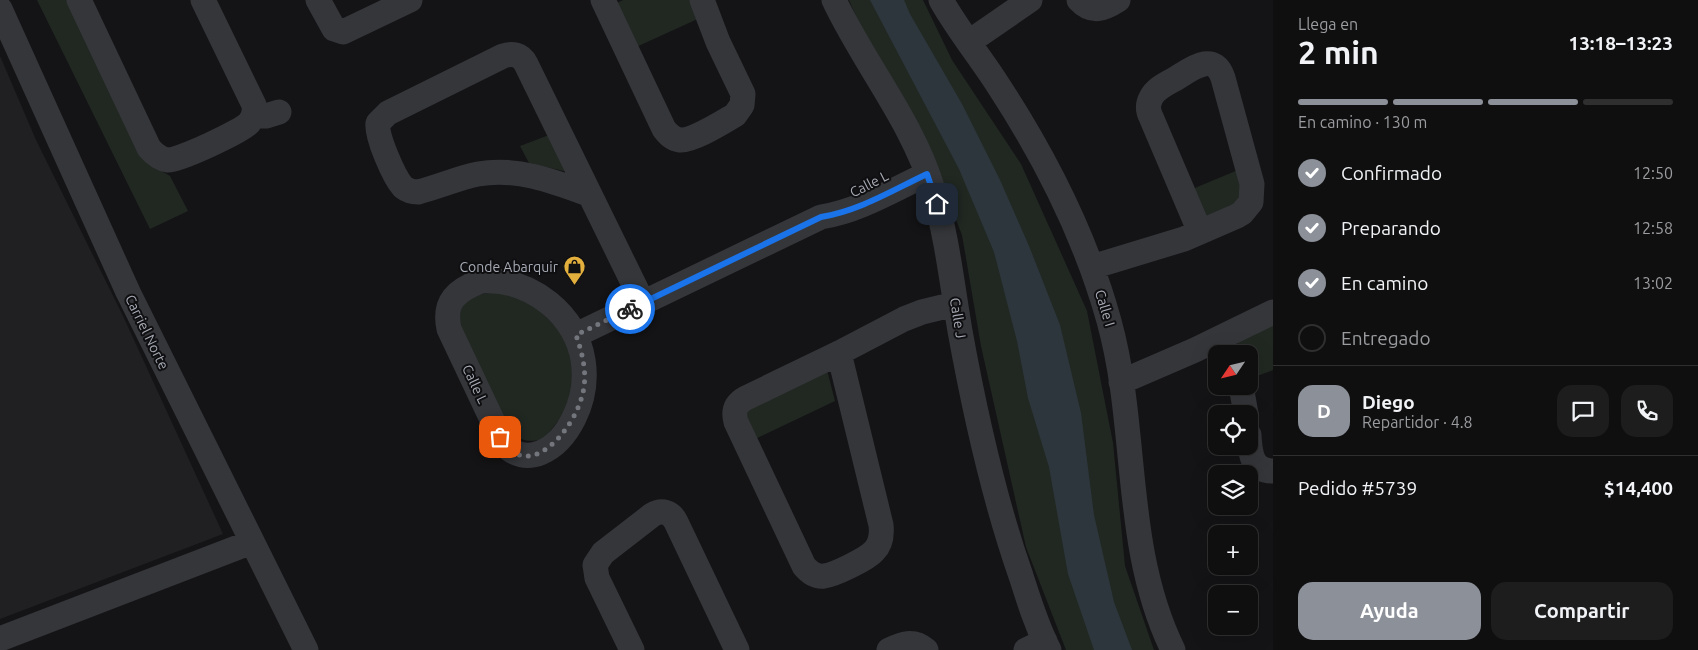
<!DOCTYPE html>
<html lang="es">
<head>
<meta charset="utf-8">
<style>
  body { margin:0; font-family:Ubuntu,sans-serif; background:#1d1d1e; color:#f1f3f6; height:100vh; display:flex; flex-direction:column; font-size:19px; white-space:nowrap }
  * { box-sizing:border-box; margin:0 }
  p { font-size:16px; color:#9b9c9f }
  .icon { flex:none; width:28px; height:28px; fill:none; stroke:currentColor; stroke-width:2; stroke-linecap:round; stroke-linejoin:round }
  .map { position:relative; flex:1; overflow:hidden }
  .sheet { display:flex; flex-direction:column; background:#0f0f10; width:425px }
  .sheet>* { flex:none }
  .needle { width:32px; rotate:235deg }
  .tools { position:absolute; left:1208px; top:345px; display:grid; gap:10px }
  .tools a { display:grid; place-items:center; width:50px; height:50px; border-radius:10px; background:#0f0f10; box-shadow:0 5px 20px #0002,0 0 0 1px #2f2f30; font-size:25px }
  .pin { position:absolute; display:grid; place-items:center; width:42px; height:42px; color:#fff; margin:-21px; border-radius:10px; box-shadow:0 2px 8px #0006 }
  .courier { position:absolute; display:grid; place-items:center; width:50px; height:50px; margin:-25px; border:4px solid #1a73e8; border-radius:50%; background:#fff; color:#222; box-shadow:0 1px 6px #0007 }
  .overview em { font-style:normal; font-weight:600 }
  .overview div { display:flex; flex-direction:column-reverse }
  .overview { display:flex; align-items:center; justify-content:space-between; height:85px; padding:0 25px }
  h1 { font-size:32px; font-weight:600; line-height:38px }
  .bar { display:grid; grid-template-columns:repeat(4,1fr); gap:8px 5px; align-content:center; height:60px; padding:0 25px }
  .bar i { height:6px; border-radius:4px; background:#2f2f30 }
  .bar .on { background:#8c9099 }
  .bar p { grid-column:span 4 }
  .line { display:flex; align-items:center; gap:12px; padding:0 25px; border-top:1px solid #2f2f30 }
  .line div { flex:1 }
  .round { display:grid; place-items:center; flex:none; width:52px; height:52px; border-radius:15px; background:#1d1d1e }
  ol { padding:0 25px; list-style:none }
  li { display:flex; align-items:center; gap:15px; height:55px }
  li p { margin-inline-start:auto }
  li .icon { padding:5px; border-radius:50%; background:#8c9099; color:#fff; stroke-width:4 }
  li:last-child { color:#9b9c9f }
  li i { width:28px; height:28px; border:2px solid #2f2f30; border-radius:50% }
  .button { display:flex; gap:10px; margin-top:auto; padding:10px 25px }
  .button a { flex:1; height:58px; border-radius:15px; background:#8c9099; color:#fff; font-size:20px; font-weight:600; line-height:58px; text-align:center }
  .button a+a { background:#1d1d1e; color:#f1f3f6 }
  main { display:flex; flex:1; min-height:0 }
  .map>svg:first-child { display:block }
  .built { fill:#202023 }
  .green { fill:#212822 }
  .water { fill:#2e363d }
  .lines { fill:none; stroke-linecap:round; stroke-linejoin:round }
  .minor { stroke:#35363a; stroke-width:25 }
  .done { stroke:#74767d; stroke-width:5; stroke-dasharray:0 9 }
  .route { stroke:#1a73e8; stroke-width:6 }
  .labels { text-anchor:middle; dominant-baseline:central; stroke-width:4; stroke-linejoin:round; paint-order:stroke }
  .street-label { font-size:14px; fill:#a7abb5; stroke:#0f0f11 }
  .poi-label { font-size:14px; fill:#a7abb5; stroke:#0f0f11; text-anchor:end }
</style>
</head>
<body>
<main>
<div class="map">
<svg width="1273" height="650" viewBox="0 0 1273 650">
  <rect width="100%" height="100%" fill="#141416"/>
  <path class="built" d="M 0,56 L 36,140 L 123,316 L 223,534 L 0,619 Z"/>
  <path class="green" d="M 37,0 L 72,0 L 153,166 L 170,176 L 188,211 L 150,229 Z
    M 623,0 L 695,0 L 702,17 L 634,48 L 613,5 Z
    M 849,0 L 923,0 L 952,60 L 1021,164 L 1087,311 L 1113,443 L 1125,566 L 1154,650 L 1066,650 L 1026,547 L 981,346 L 962,235 L 927,147 L 860,26 Z
    M 549,135 L 568,172 L 529,163 L 520,146 Z
    M 1238,170 L 1245,196 L 1231,208 L 1203,217 L 1190,190 Z
    M 499,292 L 530,301 L 566,337 L 574,378 L 568,408 L 544,439 C 530,442 523,442 511,433 L 459,327 C 460,296 470,295 499,292 Z
    M 1273,322 L 1273,370 L 1249,379 L 1249,354 L 1240,354 L 1236,337 Z
    M 827,370 L 835,401 L 753,440 L 744,411 Z"/>
  <path class="water" d="M 870,0 L 904,0 L 910,14 L 962,104 L 1000,180 L 1029,246 L 1060,325 L 1081,413 L 1094,515 L 1114,602 L 1132,650 L 1094,650 L 1068,574 L 1049,467 L 1028,398 L 1017,341 L 994,252 L 959,169 Z"/>
  <g class="lines">
    <path class="minor" d="M 79,0 L 149,148 C 154,154 160,159 168,160 C 178,161 242,131 249,123 C 254,117 255,111 254,105 L 203,0
      M 318,0 L 334,29 L 343,32 L 410,0
      M 603,0 L 664,129 C 668,134 672,139 680,140 C 693,141 723,122 735,115 L 742,105 L 743,94 L 718,42 L 702,0
      M 834,0 C 864,64 913,122 933,190 C 947,236 952,284 960,331 C 975,414 993,496 1021,576 C 1029,601 1037,627 1049,650
      M 941,0 C 958,30 980,57 998,85 C 1045,157 1086,238 1109,321 C 1139,429 1122,546 1173,650
      M 1079,0 C 1092,14 1104,9 1118,0
      M 0,9 L 128,292 L 306,650
      M 969,42 L 1030,0
      M 254,115 L 266,116 L 279,112
      M 588,194 C 553,181 516,167 478,174 C 458,178 438,187 418,192 C 412,192 408,191 403,187 C 394,177 376,136 378,123 L 388,113 L 503,56 C 512,53 521,54 526,64 L 643,303
      M 1092,267 L 1184,239 L 1237,216 L 1242,213 L 1251,202 L 1252,184 L 1223,78 C 1214,50 1190,70 1175,79 C 1166,84 1155,89 1151,98 C 1147,105 1148,111 1151,117 L 1200,232
      M 481,281 C 507,279 529,287 549,303 C 632,371 548,495 503,443 L 449,329 C 443,301 457,290 481,281 Z
      M 576,335 L 821,217 C 859,211 893,190 927,174
      M 839,353 L 881,525 C 882,534 881,544 874,551 C 867,559 834,575 824,576 C 816,577 809,572 804,566 L 736,422 C 733,411 735,404 746,398 L 839,353 L 904,319 L 922,312 L 955,304
      M 1121,382 L 1195,350 L 1273,312
      M 1241,386 L 1246,414
      M 1249,435 C 1250,452 1251,471 1273,471
      M 0,639 L 252,542
      M 632,650 L 597,578 L 595,565 L 603,553 L 652,515 C 662,509 671,512 676,522 L 737,650
      M 889,650 C 902,644 913,639 926,650
      M 1026,650 L 1045,641"/>
  </g>
  <g class="lines">
    <path class="done" d="M 500,437 C 528,486 574,429 582,396 C 588,376 583,355 576,335 L 630,309"/>
    <path class="route" d="M 630,309 L 821,217 C 859,211 893,190 927,174 L 937,204"/>
  </g>
  <defs>
    <symbol id="shop-pin" viewBox="-11 -11 22 30"><path d="M0 17L-7.5 6A9.5 9.5 0 1 1 7.5 6Z" fill="#e3b03e" stroke="#0f0f11"/><path d="M-5-2.5h2.3a2.7 3.5 0 0 1 5.4 0H5L5.5 6h-11ZM-1.5-2.5h3a1.5 2.3 0 0 0-3 0Z" fill="#111"/></symbol>
  </defs>
  <g fill-rule="evenodd">
    <use href="#shop-pin" x="562" y="254" width="25" height="34"/>
  </g>
  <g class="labels">
    <g class="street-label">
      <text transform="translate(869 184) rotate(-27)">Calle L</text>
      <text transform="translate(1105 308) rotate(73)">Calle I</text>
      <text transform="translate(958 318) rotate(81)">Calle J</text>
      <text transform="translate(147 332) rotate(64)">Carriel Norte</text>
      <text transform="translate(475 384) rotate(65)">Calle L</text>
    </g>
    <g class="poi-label">
      <text x="558" y="267">Conde Abarquir</text>
    </g>
  </g>
</svg>
<div class="tools">
<a><svg class="needle" viewBox="-14 -14 28 28"><path d="M0-13l5 13h-10z" fill="#e53935"/><path d="M0 13l5-13h-10z" fill="#9b9c9f"/></svg></a>
<a><svg class="icon" aria-label="locate" viewBox="0 0 24 24"><circle cx="12" cy="12" r="6"/><path d="M12 2v4M12 18v4M2 12h4M18 12h4"/></svg></a>
<a><svg class="icon" aria-label="layers" viewBox="0 0 24 24"><path d="M12 4l9 5-9 5-9-5zM3 14l9 5 9-5"/></svg></a>
<a>+</a>
<a>−</a>
</div>
<div class="pin" style="left:500px;top:437px;background:#ea580c"><svg class="icon" aria-label="bag" viewBox="0 0 24 24"><path d="M5 8h14l-1 12H6zM9 8a3 3 0 0 1 6 0"/></svg></div>
<div class="pin" style="left:937px;top:204px;background:#1f2937"><svg class="icon" aria-label="home" viewBox="0 0 24 24"><path d="M3 11l9-7 9 7M6 9v11h12V9"/></svg></div>
<div class="courier" style="left:630px;top:309px"><svg class="icon" aria-label="bike" viewBox="0 0 24 24"><circle cx="6" cy="16" r="4"/><circle cx="18" cy="16" r="4"/><path d="M6 16l4-8h5l3 8M10 8l3 8H6M13 5h3"/></svg></div>
</div>
<section class="sheet">
<div class="overview"><div><h1>2 min</h1><p>Llega en</p></div><em>13:18–13:23</em></div>
<div class="bar"><i class="on"></i><i class="on"></i><i class="on"></i><i></i><p>En camino · 130 m</p></div>
<ol>
<li><svg class="icon" aria-label="check" viewBox="0 0 24 24"><path d="M5 12l5 5 9-10"/></svg>Confirmado<p>12:50</p></li>
<li><svg class="icon" aria-label="check" viewBox="0 0 24 24"><path d="M5 12l5 5 9-10"/></svg>Preparando<p>12:58</p></li>
<li><svg class="icon" aria-label="check" viewBox="0 0 24 24"><path d="M5 12l5 5 9-10"/></svg>En camino<p>13:02</p></li>
<li><i></i>Entregado</li>
</ol>
<div class="line" style="height:90px"><b class="round" style="background:#8c9099;color:#fff">D</b><div><b>Diego</b><p>Repartidor · 4.8</p></div><a class="round"><svg class="icon" aria-label="chat" viewBox="0 0 24 24"><path d="M4 5h16v11H9l-5 4z"/></svg></a><a class="round"><svg class="icon" aria-label="phone" viewBox="0 0 24 24"><path d="M5 4h4l2 5-3 2q2 4 5 5l2-3 5 2v4C11 20 4 13 5 4z"/></svg></a></div>
<div class="line" style="height:65px"><div>Pedido #5739</div><b>$14,400</b></div>
<div class="button"><a>Ayuda</a><a>Compartir</a></div>
</section>
</main>
</body>
</html>
